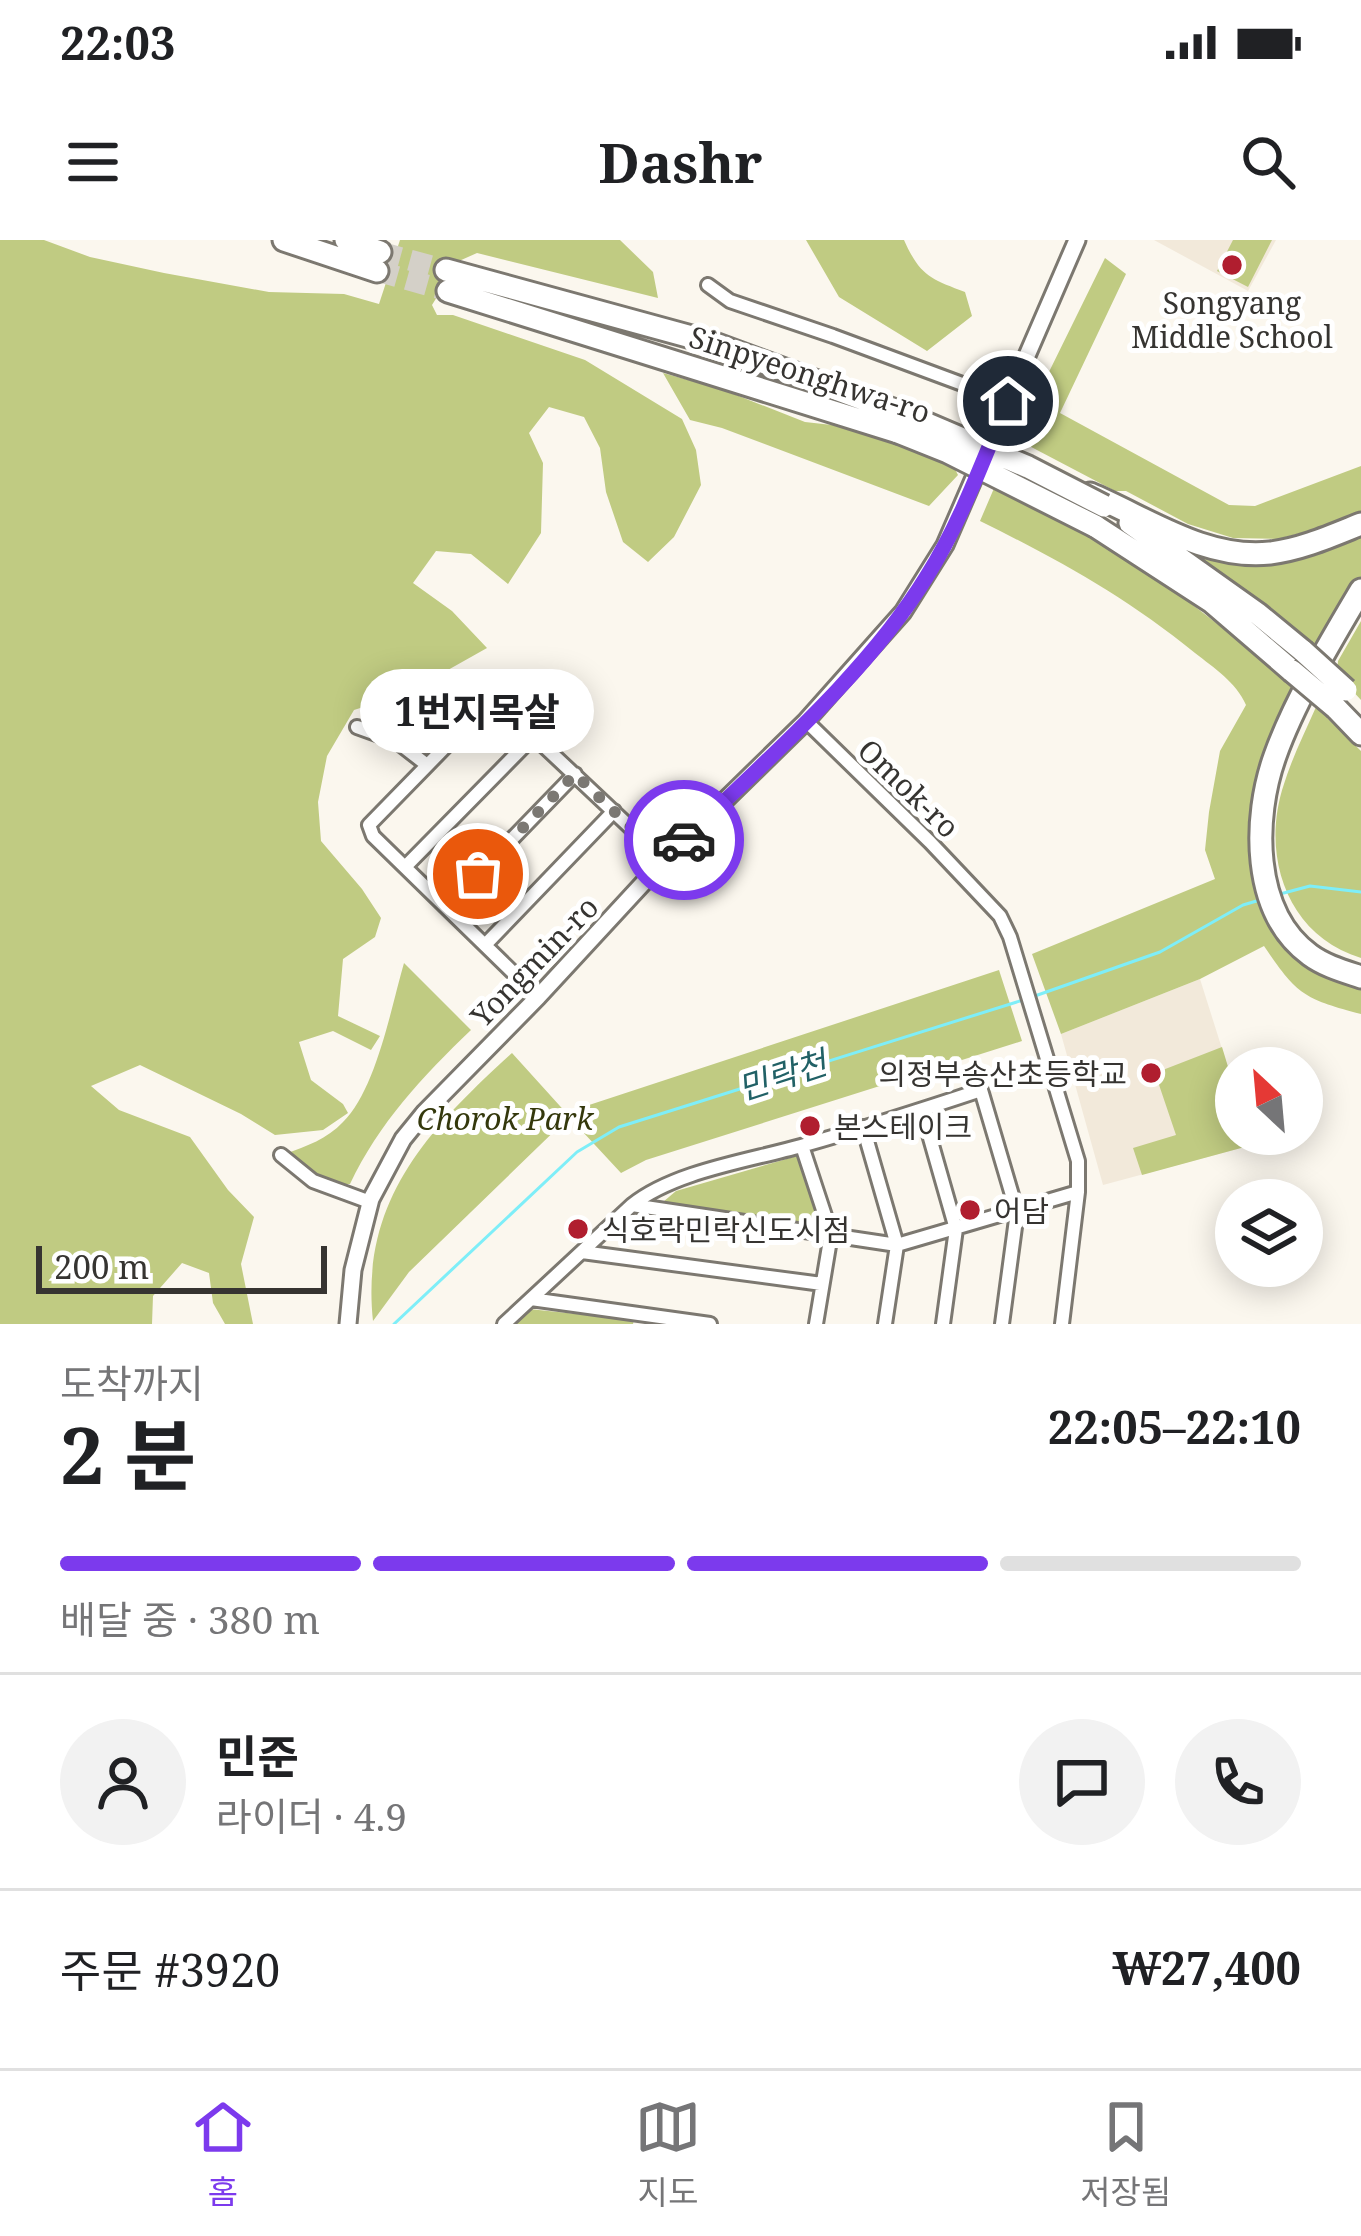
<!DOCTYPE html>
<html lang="ko">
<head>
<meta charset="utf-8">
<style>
  body { margin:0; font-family:"Noto Serif","Noto Sans KR",serif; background:#f2f2f2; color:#202124; height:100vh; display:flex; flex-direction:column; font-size:45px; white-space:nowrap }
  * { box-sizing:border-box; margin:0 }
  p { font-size:39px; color:#757577 }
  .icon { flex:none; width:66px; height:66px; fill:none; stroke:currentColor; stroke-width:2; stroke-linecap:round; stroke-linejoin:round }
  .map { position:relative; height:1084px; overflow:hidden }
  .details { display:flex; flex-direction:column; background:#fff; flex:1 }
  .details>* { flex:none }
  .needle { width:78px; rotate:334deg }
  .fabs { position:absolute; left:1215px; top:807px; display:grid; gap:24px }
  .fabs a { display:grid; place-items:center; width:108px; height:108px; border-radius:50%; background:#fff; box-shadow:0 6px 30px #0003; font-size:60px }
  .scale { position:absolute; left:36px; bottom:30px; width:291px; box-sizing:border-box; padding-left:12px; border:6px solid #363431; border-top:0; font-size:33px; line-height:42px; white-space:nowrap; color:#363431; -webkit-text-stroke:9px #fff; paint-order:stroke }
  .pin { position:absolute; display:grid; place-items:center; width:102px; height:102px; color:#fff; margin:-51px; border:6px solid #fff; border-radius:50%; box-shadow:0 3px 12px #0007 }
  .courier { position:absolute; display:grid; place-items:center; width:120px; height:120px; margin:-60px; border:9px solid #7c3aed; border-radius:50%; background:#fff; color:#222; box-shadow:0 3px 15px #0007 }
  .bubble { position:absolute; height:84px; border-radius:42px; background:#fff; box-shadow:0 6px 30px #0003; font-size:39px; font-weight:700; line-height:84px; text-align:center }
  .summary em { font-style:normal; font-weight:700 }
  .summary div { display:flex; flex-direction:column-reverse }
  .summary { display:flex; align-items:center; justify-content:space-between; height:204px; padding:0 60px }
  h1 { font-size:78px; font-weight:700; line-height:90px }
  .bar { display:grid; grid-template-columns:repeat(4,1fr); gap:18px 12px; align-content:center; height:144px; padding:0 60px }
  .bar i { height:15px; border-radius:9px; background:#e0e0e0 }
  .bar .selected { background:#7c3aed }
  .bar p { grid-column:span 4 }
  .line { display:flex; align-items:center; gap:30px; padding:0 60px; border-top:3px solid #e0e0e0 }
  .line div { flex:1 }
  .round { display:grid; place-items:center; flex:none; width:126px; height:126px; border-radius:63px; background:#f2f2f2 }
  .status { display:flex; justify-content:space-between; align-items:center; height:84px; padding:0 60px; background:#fff; direction:ltr }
  .status svg { height:33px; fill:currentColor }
  header { display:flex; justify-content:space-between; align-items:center; height:156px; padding:0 60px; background:#fff; font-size:54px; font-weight:700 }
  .tabs { display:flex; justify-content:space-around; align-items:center; height:168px; border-top:3px solid #e0e0e0; background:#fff; font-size:33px; color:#757577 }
  .tabs a { display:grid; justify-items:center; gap:6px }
  .tabs .selected { color:#7c3aed }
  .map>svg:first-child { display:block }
  .built { fill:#f2e9da }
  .green { fill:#c0cb82 }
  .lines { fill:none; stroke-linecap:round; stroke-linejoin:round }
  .stream { stroke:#7eeef8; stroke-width:3 }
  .trunk-tunnel { stroke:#d4d0c8; stroke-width:21; stroke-dasharray:21 10; stroke-linecap:butt }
  .minor-casing { stroke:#7c7870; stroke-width:18 }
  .tertiary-casing { stroke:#7c7870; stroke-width:21 }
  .trunk-casing { stroke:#7c7870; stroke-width:27 }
  .minor { stroke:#fff; stroke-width:12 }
  .tertiary { stroke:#fff; stroke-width:15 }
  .trunk { stroke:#fff; stroke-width:21 }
  .trunk-bridge-casing { stroke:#7c7870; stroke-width:27; stroke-linecap:butt }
  .trunk-bridge { stroke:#fff; stroke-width:21 }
  .done { stroke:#7b7873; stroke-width:12; stroke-dasharray:0 21.6 }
  .route { stroke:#7c3aed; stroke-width:15 }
  .poi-dot { fill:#b01e2f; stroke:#fff; stroke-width:4.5 }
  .labels { text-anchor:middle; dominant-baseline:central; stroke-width:10; stroke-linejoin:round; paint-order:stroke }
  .poi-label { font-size:30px; fill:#363431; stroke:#fff; text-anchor:start }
  .street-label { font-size:30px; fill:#363431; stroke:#fff }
  .park-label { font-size:30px; font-style:italic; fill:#34380c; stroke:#fff }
  .water-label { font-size:33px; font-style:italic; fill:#216166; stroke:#fff }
</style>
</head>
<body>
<div class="status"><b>22:03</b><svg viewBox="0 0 49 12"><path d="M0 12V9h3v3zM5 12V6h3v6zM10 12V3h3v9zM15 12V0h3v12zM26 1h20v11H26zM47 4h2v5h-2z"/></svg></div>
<header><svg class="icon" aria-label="menu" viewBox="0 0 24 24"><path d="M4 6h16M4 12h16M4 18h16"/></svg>Dashr<svg class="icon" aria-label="search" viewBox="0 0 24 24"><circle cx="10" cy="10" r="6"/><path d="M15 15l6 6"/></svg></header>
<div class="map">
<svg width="1361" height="1084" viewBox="0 0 1361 1084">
  <rect width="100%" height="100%" fill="#fbf7ee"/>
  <path class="built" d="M 1154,0 L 1276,0 L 1248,51 Z
    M 1200,739 L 1236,853 L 1236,894 L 1249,894 L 1252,905 L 1103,945 L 1061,794 Z"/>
  <path class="green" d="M 0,0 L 44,0 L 90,17 L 164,33 L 269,52 L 344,54 L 379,64 L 400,0 L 620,0 L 653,32 L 658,58 L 477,13 L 459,21 L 432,65 L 437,75 L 453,75 L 585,120 L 682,179 L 696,210 L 701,245 L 674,297 L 648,322 L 623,302 L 606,252 L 600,208 L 584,177 L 549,167 L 529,193 L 543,223 L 541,293 L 508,344 L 471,314 L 436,311 L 413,343 L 452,371 L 487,408 L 407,453 L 354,470 L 327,516 L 318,562 L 321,601 L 362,649 L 381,678 L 375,697 L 343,719 L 338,776 L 380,796 L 371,810 L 333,791 L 299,802 L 311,840 L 343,864 L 348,873 L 323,890 L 275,895 L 241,874 L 140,825 L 91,846 L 119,870 L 190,897 L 228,950 L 254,977 L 241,1024 L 253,1084 L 225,1084 L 213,1063 L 209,1033 L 182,1023 L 153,1056 L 152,1084 L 0,1084 Z
    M 806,0 L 904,0 C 920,36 931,39 965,52 L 972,76 L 927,111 L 839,57 Z
    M 1233,0 L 1272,0 L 1248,47 L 1217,31 Z
    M 1105,18 L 1126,34 L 1060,173 L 1229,265 L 1255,266 L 1361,226 L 1361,272 L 1312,290 L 1278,299 L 1233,298 L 1188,284 L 1126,251 L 1115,251 L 1016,199 Z
    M 663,133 L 721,149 L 805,182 L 850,187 L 953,225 L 958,235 L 929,266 L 722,188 L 690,180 Z
    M 995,246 C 1108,292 1205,373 1299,450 L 1254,584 L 1294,704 L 1361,741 L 1361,774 C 1304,759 1297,755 1264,706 L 1200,739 L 1061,794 L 1032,714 L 1215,639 L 1205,610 L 1209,572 L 1220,511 L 1246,465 C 1236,442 1214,428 1195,413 C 1126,357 1059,320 980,281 Z
    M 1361,289 L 1361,339 L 1321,412 L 1259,361 L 1170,296 L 1222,314 Z
    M 1361,381 L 1361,460 L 1337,434 L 1338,421 Z
    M 1316,467 L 1361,511 L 1361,718 C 1287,696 1260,615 1284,544 C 1292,518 1305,492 1316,467 Z
    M 404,723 L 471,790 C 422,837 379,883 350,944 C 323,945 303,933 285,914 C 307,906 327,899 343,882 C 376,850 391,768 404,723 Z
    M 999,730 L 1022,801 L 646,920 L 621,933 L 569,877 L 409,1032 L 373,1081 C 360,960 429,889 512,813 L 569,876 L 583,867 Z
    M 1222,807 L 1236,853 L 1236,894 L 1249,894 L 1252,905 L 1142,935 L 1133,908 L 1176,895 L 1155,833 Z
    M 797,916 L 820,985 L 663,962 L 676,951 Z
    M 529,1069 L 634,1080 L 633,1084 L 513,1084 Z"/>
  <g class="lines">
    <path class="stream" d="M 1280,654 L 1310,646 L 1361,652
      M 1032,757 L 1160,712 L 1243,665 L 1260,660
      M 394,1084 L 577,912 L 619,887 L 1023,760"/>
    <path class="trunk-tunnel" d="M 380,12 L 446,30
      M 377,31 L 448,51"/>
    <defs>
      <path id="minor" d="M 708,45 L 730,61 L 833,96 L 1008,161
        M 806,481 L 930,602 L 1000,676 L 1010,697 L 1078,921 L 1078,952 L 1062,1084
        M 357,487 L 396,501 L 427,525
        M 405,627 L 535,495
        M 446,667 L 575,534
        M 485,705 L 614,571
        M 538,757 L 373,596 L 369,585 L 490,461 L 495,460 L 666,621
        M 922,870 L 956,989 L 943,1084
        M 863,887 L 897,1005 L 885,1084
        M 802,906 L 831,994 L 816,1084
        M 281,915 L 313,941 L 370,962
        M 632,965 C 675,931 748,921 801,906 C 861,889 921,870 981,850 L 1017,972 L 1002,1084
        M 582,1012 L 822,1044
        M 531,1059 L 710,1084
        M 504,1084 L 632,965 L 897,1005 L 1078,952"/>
      <path id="tertiary" d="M 348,1084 L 353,1030 L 371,959 L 403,899 L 425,872 L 538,757 L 671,613 L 806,481 L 903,372 L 945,305 L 1077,0"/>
      <path id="trunk" d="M 284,0 L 377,31
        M 346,0 L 380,12
        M 446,30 L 706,101 L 906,175
        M 448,51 L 898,192
        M 1090,254 C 1147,278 1205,320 1270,313 C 1302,309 1331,296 1361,284
        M 1130,283 L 1258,374 L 1303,411
        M 1095,286 L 1212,362 L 1292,431
        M 1361,350 C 1332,399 1294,462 1275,516 C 1253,577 1251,672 1310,715 C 1325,726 1343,731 1361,737
        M 1336,468 L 1361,494"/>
    </defs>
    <use href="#minor" class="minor-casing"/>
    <use href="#tertiary" class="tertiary-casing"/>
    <use href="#trunk" class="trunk-casing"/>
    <use href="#minor" class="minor"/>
    <use href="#tertiary" class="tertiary"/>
    <use href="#trunk" class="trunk"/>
    <defs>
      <path id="trunk-bridge" d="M 906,175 L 1028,227 L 1104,266
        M 898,192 L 948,212 L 1095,286
        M 1303,411 L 1346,450
        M 1292,431 L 1336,468"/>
    </defs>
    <use href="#trunk-bridge" class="trunk-bridge-casing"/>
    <use href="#trunk-bridge" class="trunk-bridge"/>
  </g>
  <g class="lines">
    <path class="done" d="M 478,634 L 575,534 L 666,621 L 684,600"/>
    <path class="route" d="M 684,600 C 765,521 868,433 927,336 C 961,282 983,220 1008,161"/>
  </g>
  <g class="poi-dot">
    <circle cx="1232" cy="25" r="12"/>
    <circle cx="1151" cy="833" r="12"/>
    <circle cx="810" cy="886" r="12"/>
    <circle cx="970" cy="970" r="12"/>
    <circle cx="578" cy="989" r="12"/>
  </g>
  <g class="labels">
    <g class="poi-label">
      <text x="1232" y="62" text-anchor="middle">Songyang<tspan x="1232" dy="34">Middle School</tspan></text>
      <text x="1127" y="833" text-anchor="end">의정부송산초등학교</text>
      <text x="834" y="886">본스테이크</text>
      <text x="994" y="970">어담</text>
      <text x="602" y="989">식호락민락신도시점</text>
    </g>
    <g class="street-label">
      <text transform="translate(810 134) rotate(18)">Sinpyeonghwa-ro</text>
      <text transform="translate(909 548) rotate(44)">Omok-ro</text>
      <text transform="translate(534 721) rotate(-46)">Yongmin-ro</text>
    </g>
    <g class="park-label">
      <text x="505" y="878">Chorok Park</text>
    </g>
    <g class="water-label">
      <text transform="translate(782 835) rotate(-18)">민락천</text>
    </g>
  </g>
</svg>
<div class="fabs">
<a><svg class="needle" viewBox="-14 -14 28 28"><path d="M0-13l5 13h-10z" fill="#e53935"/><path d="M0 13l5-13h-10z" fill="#757577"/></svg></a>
<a><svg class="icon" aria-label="layers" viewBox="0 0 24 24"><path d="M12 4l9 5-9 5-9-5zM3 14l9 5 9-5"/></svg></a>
</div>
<div class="scale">200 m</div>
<div class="pin" style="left:478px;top:634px;background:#ea580c"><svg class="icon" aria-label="bag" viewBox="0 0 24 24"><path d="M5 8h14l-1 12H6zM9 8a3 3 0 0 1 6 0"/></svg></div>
<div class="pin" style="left:1008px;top:161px;background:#1f2937"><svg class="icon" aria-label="home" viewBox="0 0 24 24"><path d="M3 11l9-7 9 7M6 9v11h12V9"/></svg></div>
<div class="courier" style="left:684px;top:600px"><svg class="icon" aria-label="car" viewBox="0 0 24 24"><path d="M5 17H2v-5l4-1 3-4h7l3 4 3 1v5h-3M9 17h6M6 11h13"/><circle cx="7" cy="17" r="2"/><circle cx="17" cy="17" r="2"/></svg></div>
<div class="bubble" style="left:360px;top:429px;width:234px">1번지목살</div>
</div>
<section class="details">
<div class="summary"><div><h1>2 분</h1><p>도착까지</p></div><em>22:05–22:10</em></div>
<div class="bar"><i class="selected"></i><i class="selected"></i><i class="selected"></i><i></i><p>배달 중 · 380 m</p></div>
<div class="line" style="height:216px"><a class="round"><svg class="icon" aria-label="person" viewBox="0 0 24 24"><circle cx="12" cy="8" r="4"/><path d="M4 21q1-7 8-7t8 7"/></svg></a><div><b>민준</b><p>라이더 · 4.9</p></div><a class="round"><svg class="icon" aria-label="chat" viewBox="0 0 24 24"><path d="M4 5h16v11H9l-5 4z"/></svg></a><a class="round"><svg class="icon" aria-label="phone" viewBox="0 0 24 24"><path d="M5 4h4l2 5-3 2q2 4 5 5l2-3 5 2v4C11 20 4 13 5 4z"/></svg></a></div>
<div class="line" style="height:156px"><div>주문 #3920</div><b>₩27,400</b></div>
</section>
<nav class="tabs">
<a class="selected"><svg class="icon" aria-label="home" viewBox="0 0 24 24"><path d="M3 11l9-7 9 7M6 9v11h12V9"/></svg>홈</a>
<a><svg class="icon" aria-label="map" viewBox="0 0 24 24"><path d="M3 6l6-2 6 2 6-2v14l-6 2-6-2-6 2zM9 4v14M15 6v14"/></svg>지도</a>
<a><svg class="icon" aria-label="saved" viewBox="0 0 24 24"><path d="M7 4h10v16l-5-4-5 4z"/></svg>저장됨</a>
</nav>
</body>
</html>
